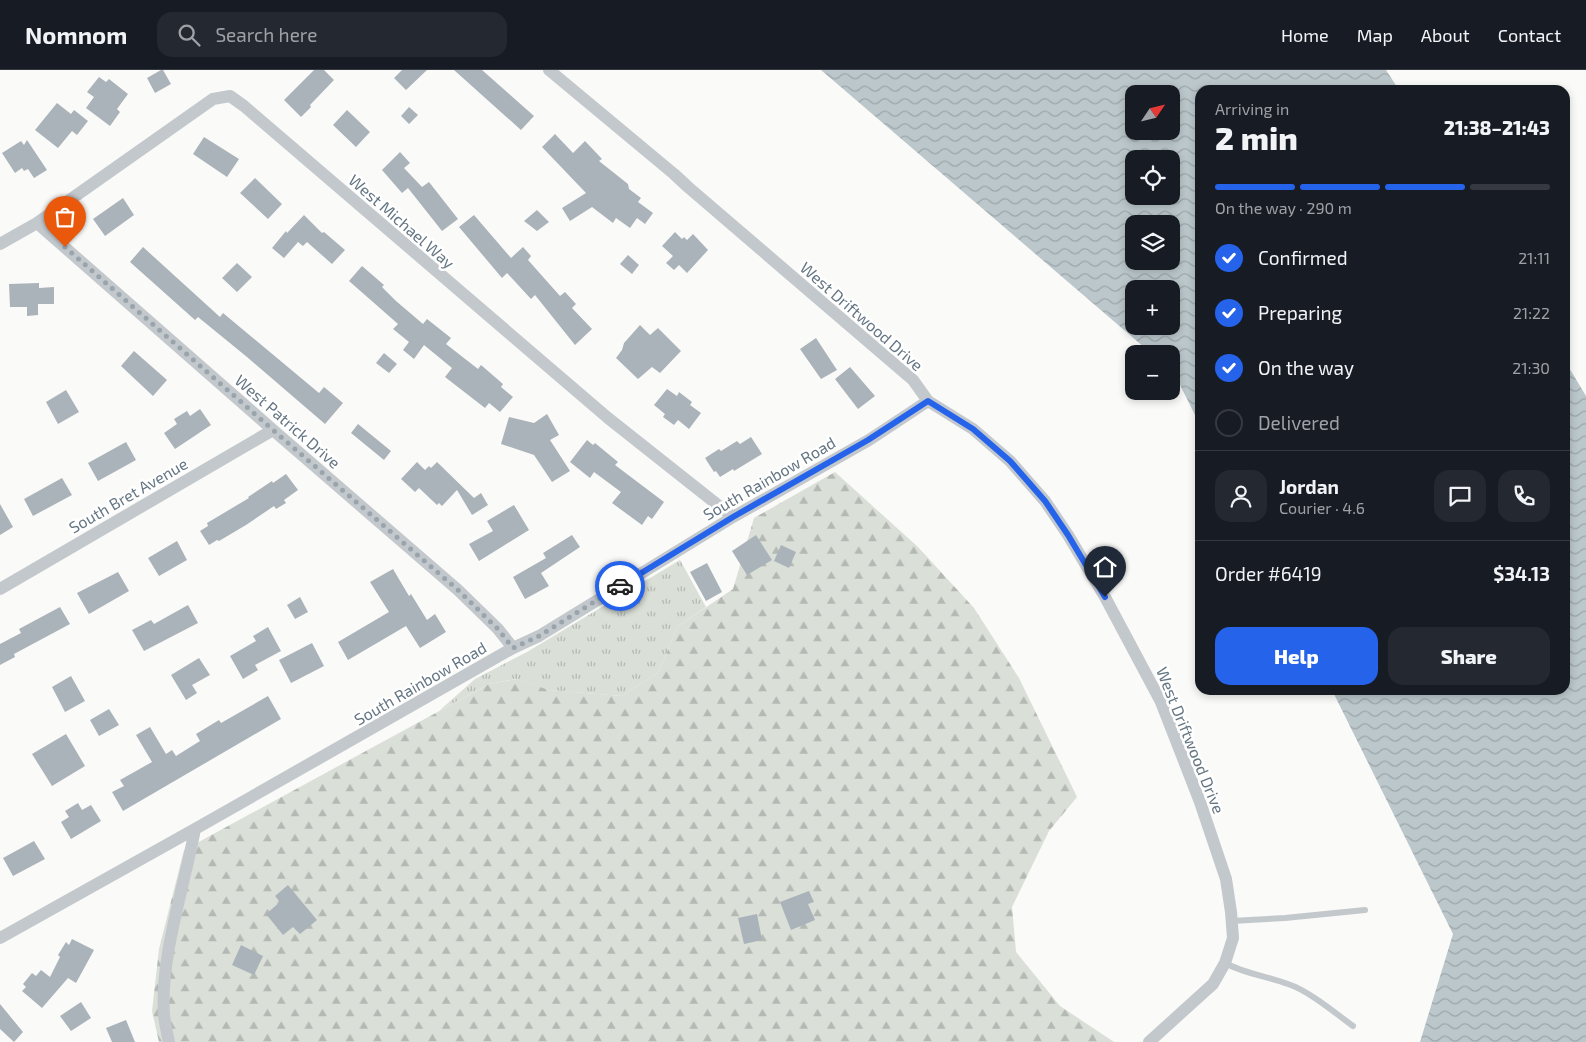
<!DOCTYPE html>
<html lang="en">
<head>
<meta charset="utf-8">
<style>
  body { margin:0; font-family:"Exo 2",sans-serif; background:#242831; color:#f1f3f6; height:100vh; display:flex; flex-direction:column; font-size:19px; white-space:nowrap }
  * { box-sizing:border-box; margin:0 }
  p { font-size:16px; color:#9ea1a6 }
  .icon { flex:none; width:28px; height:28px; fill:none; stroke:currentColor; stroke-width:2; stroke-linecap:round; stroke-linejoin:round }
  .map { position:relative; flex:1; overflow:hidden }
  .drawer { position:absolute; left:1195px; top:15px; width:375px; height:610px; display:flex; flex-direction:column; background:#171b24; border-radius:15px; box-shadow:0 2px 8px #0003 }
  .drawer>* { flex:none }
  .needle { width:32px; rotate:55deg }
  .controls { position:absolute; left:1125px; top:15px; display:grid; gap:10px }
  .controls a { display:grid; place-items:center; width:55px; height:55px; border-radius:10px; background:#171b24; box-shadow:0 2px 8px #0003; font-size:25px }
  .pin { position:absolute; display:grid; place-items:center; width:42px; height:42px; color:#fff; margin:-51px -21px; border-radius:50% 50% 50% 0; rotate:-45deg; box-shadow:0 0 5px #0007 }
  .pin .icon { rotate:45deg }
  .courier { position:absolute; display:grid; place-items:center; width:50px; height:50px; margin:-25px; border:4px solid #2563eb; border-radius:50%; background:#fff; color:#222; box-shadow:0 1px 6px #0007 }
  .head em { font-style:normal; font-weight:800 }
  .head div { display:flex; flex-direction:column-reverse }
  .head { display:flex; align-items:center; justify-content:space-between; height:85px; padding:0 20px }
  h1 { font-size:32px; font-weight:800; line-height:38px }
  .bar { display:grid; grid-template-columns:repeat(4,1fr); gap:8px 5px; align-content:center; height:60px; padding:0 20px }
  .bar i { height:6px; border-radius:4px; background:#363941 }
  .bar .on { background:#2563eb }
  .bar p { grid-column:span 4 }
  .line { display:flex; align-items:center; gap:12px; padding:0 20px; border-top:1px solid #363941 }
  .line div { flex:1 }
  .round { display:grid; place-items:center; flex:none; width:52px; height:52px; border-radius:15px; background:#242831 }
  ol { padding:0 20px; list-style:none }
  li { display:flex; align-items:center; gap:15px; height:55px }
  li p { margin-inline-start:auto }
  li .icon { padding:5px; border-radius:50%; background:#2563eb; color:#fff; stroke-width:4 }
  li:last-child { color:#9ea1a6 }
  li i { width:28px; height:28px; border:2px solid #363941; border-radius:50% }
  .cta { display:flex; gap:10px; margin-top:auto; padding:10px 20px }
  .cta a { flex:1; height:58px; border-radius:15px; background:#2563eb; color:#fff; font-size:20px; font-weight:800; line-height:58px; text-align:center }
  .cta a+a { background:#242831; color:#f1f3f6 }
  header { display:flex; align-items:center; gap:30px; box-sizing:border-box; height:70px; padding:0 25px; background:#171b24; border-bottom:1px solid #363941 }
  header strong { font-size:24px }
  nav { display:flex; gap:28px; margin-inline-start:auto; font-size:18px }
  .search { width:350px; height:45px; background:#242831; display:flex; align-items:center; gap:12px; box-sizing:border-box; padding:0 18px; border-radius:15px; color:#9ea1a6; font-size:19px }
  .map>svg:first-child { display:block }
  .grass { fill:url(#grass-tufts) }
  .forest { fill:url(#forest-firs) }
  .water { fill:url(#water-waves); fill-rule:evenodd }
  .building { fill:#aab3b9 }
  .lines { fill:none; stroke-linecap:round; stroke-linejoin:round }
  .service { stroke:#c3c8cc; stroke-width:6 }
  .minor { stroke:#c3c8cc; stroke-width:12 }
  .done { stroke:#99a4ac; stroke-width:5; stroke-dasharray:0 9 }
  .route { stroke:#2563eb; stroke-width:6 }
  .labels { text-anchor:middle; dominant-baseline:central; stroke-width:5; stroke-linejoin:round; paint-order:stroke }
  .street-label { font-size:16px; fill:#657683; stroke:#fff }
</style>
</head>
<body>
<header>
<strong>Nomnom</strong>
<div class="search"><svg class="icon" aria-label="search" viewBox="0 0 24 24"><circle cx="10" cy="10" r="6"/><path d="M15 15l6 6"/></svg>Search here</div>
<nav><a>Home</a><a>Map</a><a>About</a><a>Contact</a></nav>
</header>
<div class="map">
<svg width="1586" height="972" viewBox="0 0 1586 972">
  <defs>
    <pattern id="grass-tufts" width="24" height="20" patternUnits="userSpaceOnUse" patternTransform="scale(1.25)"><rect width="24" height="20" fill="#dadfd7"/><path d="M3 7l-1-3M5 7V3M7 7l1-3M15 17l-1-3M17 17v-4M19 17l1-3" fill="none" stroke="#b4b9b4"/></pattern>
    <pattern id="forest-firs" width="22" height="20" patternUnits="userSpaceOnUse" patternTransform="scale(1.25)"><rect width="22" height="20" fill="#dadfd7"/><path d="M5 1l3.5 6h-7zM16 11l3.5 6h-7z" fill="#b4b9b4"/></pattern>
    <pattern id="water-waves" width="16" height="10" patternUnits="userSpaceOnUse" patternTransform="scale(1.25)"><rect width="16" height="10" fill="#bbc7cb"/><path d="M0 5q4-4 8 0t8 0" fill="none" stroke="#9ca6aa"/></pattern>
  </defs>
  <rect width="100%" height="100%" fill="#fafaf8"/>
  <path class="grass" d="M 680,490 L 706,537 L 677,557 L 659,602 L 622,626 L 549,620 L 516,609 L 489,614 L 439,641 L 475,609 L 527,582 Z"/>
  <path class="forest" d="M 835,402 L 918,477 L 974,538 L 1019,608 L 1077,727 L 1049,761 L 1012,837 L 1016,882 L 1060,936 L 1114,972 L 159,972 L 152,941 L 159,879 L 184,780 L 489,614 L 517,609 L 549,620 L 622,626 L 659,602 L 677,557 L 733,519 L 754,448 Z"/>
  <path class="water" d="M 821,0 L 1386,0 L 1399,20 L 1200,20 L 1200,355 L 1174,303 L 1171,301 L 1171,284 L 1152,284 ZM 1134,24 L 1171,24 L 1171,61 L 1134,61 ZM 1134,89 L 1171,89 L 1171,126 L 1134,126 ZM 1134,154 L 1171,154 L 1171,191 L 1134,191 ZM 1134,219 L 1171,219 L 1171,256 L 1134,256 Z
    M 1565,291 L 1586,326 L 1586,972 L 1420,972 L 1453,864 L 1332,620 L 1565,620 Z"/>
  <path class="building" d="M 161,0 L 163,0 L 171,14 L 155,23 L 147,8 Z
    M 314,0 L 324,0 L 334,10 L 310,35 L 311,37 L 301,47 L 284,30 Z
    M 402,0 L 427,0 L 406,20 L 394,8 Z
    M 454,0 L 482,0 L 534,46 L 521,60 Z
    M 99,7 L 106,12 L 109,9 L 128,24 L 117,39 L 120,42 L 110,56 L 86,38 L 94,27 L 87,22 Z
    M 57,33 L 71,44 L 74,40 L 88,51 L 77,65 L 72,61 L 58,78 L 35,60 Z
    M 409,37 L 418,45 L 409,54 L 401,46 Z
    M 347,40 L 370,62 L 356,77 L 333,55 Z
    M 555,64 L 573,83 L 585,71 L 602,89 L 599,91 L 628,114 L 629,119 L 641,128 L 638,132 L 653,143 L 645,154 L 637,148 L 630,158 L 616,148 L 613,153 L 592,137 L 570,151 L 562,138 L 586,123 L 542,77 Z
    M 204,67 L 239,89 L 227,107 L 193,84 Z
    M 27,70 L 47,100 L 34,108 L 28,99 L 24,101 L 22,98 L 15,103 L 2,83 L 21,71 L 24,75 Z
    M 400,82 L 410,93 L 404,98 L 422,117 L 429,112 L 458,149 L 442,161 L 408,118 L 402,123 L 382,100 Z
    M 255,108 L 282,134 L 268,149 L 240,123 Z
    M 123,128 L 134,145 L 105,166 L 93,149 Z
    M 537,140 L 549,152 L 537,161 L 524,151 Z
    M 304,145 L 322,163 L 324,162 L 345,180 L 332,194 L 307,172 L 303,176 L 298,172 L 284,188 L 272,178 L 286,161 L 287,163 Z
    M 474,145 L 511,188 L 523,177 L 531,186 L 528,190 L 560,226 L 565,222 L 576,234 L 572,238 L 592,259 L 575,275 L 535,225 L 531,229 L 507,203 L 502,208 L 459,157 Z
    M 675,162 L 682,169 L 684,167 L 687,170 L 693,164 L 708,180 L 687,203 L 679,195 L 674,200 L 666,193 L 673,186 L 662,176 Z
    M 143,177 L 220,247 L 223,243 L 319,323 L 324,317 L 343,333 L 325,354 L 247,287 L 198,247 L 195,250 L 130,192 Z
    M 628,185 L 639,195 L 632,204 L 620,194 Z
    M 237,193 L 252,207 L 237,222 L 222,208 Z
    M 362,196 L 384,215 L 382,217 L 396,231 L 423,254 L 427,249 L 451,268 L 446,274 L 478,299 L 481,295 L 503,314 L 501,317 L 513,327 L 500,342 L 489,333 L 485,338 L 445,307 L 452,298 L 424,275 L 414,289 L 403,280 L 409,272 L 393,259 L 398,254 L 349,211 Z
    M 39,213 L 39,218 L 54,217 L 54,234 L 38,234 L 38,245 L 27,246 L 27,237 L 10,237 L 9,214 Z
    M 640,255 L 650,265 L 658,258 L 681,281 L 660,303 L 652,297 L 638,309 L 616,288 L 622,280 L 624,273 Z
    M 816,268 L 837,300 L 821,309 L 800,279 Z
    M 134,281 L 167,310 L 153,326 L 121,296 Z
    M 384,283 L 397,294 L 389,303 L 376,293 Z
    M 850,297 L 875,326 L 858,339 L 835,309 Z
    M 667,319 L 677,326 L 679,322 L 692,332 L 690,335 L 701,343 L 689,359 L 678,350 L 674,355 L 663,347 L 665,344 L 654,335 Z
    M 66,320 L 79,342 L 58,354 L 46,332 Z
    M 200,339 L 211,355 L 175,379 L 164,363 L 177,354 L 174,349 L 187,341 L 190,346 Z
    M 547,344 L 559,365 L 550,370 L 570,401 L 552,412 L 534,385 L 501,374 L 509,347 L 534,353 Z
    M 358,354 L 391,381 L 384,390 L 351,363 Z
    M 751,367 L 762,384 L 734,401 L 733,399 L 720,407 L 716,401 L 714,402 L 705,388 L 719,379 L 721,381 L 737,371 L 740,374 Z
    M 587,370 L 593,375 L 595,373 L 618,392 L 615,395 L 664,432 L 652,449 L 648,446 L 642,455 L 612,433 L 621,422 L 594,402 L 590,408 L 570,392 Z
    M 126,372 L 136,390 L 98,411 L 88,393 Z
    M 417,392 L 425,400 L 429,396 L 431,398 L 437,392 L 474,428 L 481,423 L 488,435 L 472,445 L 457,420 L 442,436 L 439,433 L 437,435 L 419,418 L 415,422 L 401,409 Z
    M 286,404 L 298,420 L 284,430 L 286,433 L 276,439 L 274,436 L 246,455 L 219,471 L 217,470 L 209,475 L 200,461 L 208,456 L 207,453 L 249,428 L 248,427 L 272,411 L 273,413 Z
    M 62,408 L 72,425 L 33,446 L 24,429 Z
    M 0,434 L 13,457 L 0,465 Z
    M 514,435 L 529,460 L 479,491 L 469,474 L 493,461 L 487,451 Z
    M 572,465 L 580,477 L 541,503 L 549,516 L 525,529 L 513,507 L 546,488 L 543,483 Z
    M 756,465 L 772,490 L 747,505 L 732,481 Z
    M 177,471 L 187,490 L 159,506 L 148,488 Z
    M 781,475 L 796,482 L 789,498 L 774,491 Z
    M 707,493 L 722,522 L 706,531 L 690,502 Z
    M 393,499 L 409,526 L 411,524 L 427,550 L 435,544 L 446,562 L 420,578 L 406,556 L 348,590 L 338,572 L 389,542 L 370,512 Z
    M 118,502 L 129,521 L 89,544 L 77,523 Z
    M 300,527 L 308,542 L 295,549 L 287,535 Z
    M 188,535 L 198,553 L 144,581 L 132,560 L 151,550 L 154,554 Z
    M 60,537 L 70,554 L 14,584 L 15,587 L 0,595 L 0,574 L 21,563 L 19,559 Z
    M 268,557 L 281,581 L 255,595 L 258,600 L 243,609 L 230,586 L 256,571 L 253,566 Z
    M 312,573 L 324,596 L 291,613 L 279,590 Z
    M 199,588 L 210,605 L 192,615 L 197,623 L 186,630 L 171,605 Z
    M 71,606 L 85,631 L 65,642 L 52,617 Z
    M 268,626 L 281,649 L 123,741 L 112,722 L 124,716 L 120,710 L 152,692 L 136,665 L 150,657 L 166,684 L 172,680 L 176,686 L 200,671 L 196,664 L 219,650 L 221,653 Z
    M 109,639 L 119,655 L 99,666 L 90,650 Z
    M 66,664 L 85,696 L 52,716 L 32,684 Z
    M 78,733 L 82,740 L 91,735 L 101,751 L 71,769 L 61,752 L 69,747 L 65,741 Z
    M 34,771 L 45,789 L 13,806 L 3,788 Z
    M 288,815 L 317,850 L 300,864 L 293,857 L 283,865 L 266,844 L 280,832 L 275,826 Z
    M 809,821 L 814,832 L 808,834 L 815,850 L 791,860 L 780,832 Z
    M 757,844 L 762,870 L 744,874 L 738,848 Z
    M 72,869 L 94,880 L 76,913 L 68,908 L 42,938 L 22,921 L 26,917 L 23,914 L 32,903 L 36,906 L 41,900 L 50,907 L 60,887 L 58,885 L 66,872 L 69,875 Z
    M 241,875 L 263,886 L 254,905 L 232,895 Z
    M 81,932 L 91,948 L 71,961 L 60,946 Z
    M 0,934 L 23,962 L 14,972 L 0,959 Z
    M 126,950 L 135,972 L 112,972 L 106,958 Z"/>
  <g class="lines">
    <path class="service" d="M 1232,851 L 1285,848 L 1365,840
      M 1225,893 C 1245,904 1267,906 1288,914 C 1309,921 1334,942 1353,956"/>
    <path class="minor" d="M 549,0 L 674,104 L 688,117 L 913,310 L 928,331 L 973,359 L 1010,391 L 1045,431 L 1068,465 L 1105,527 L 1161,632 L 1200,732 L 1226,809 L 1231,842 L 1233,868 L 1225,893 L 1213,914 L 1149,972
      M 37,153 L 273,360 L 458,520 L 498,559 L 513,578
      M 0,174 L 37,153 L 213,29 L 230,26 L 244,36 L 608,348 L 733,447
      M 0,519 L 273,360
      M 0,868 L 195,759 L 513,578 L 539,566 L 733,447 L 869,370 L 928,331
      M 169,972 C 167,963 165,954 164,945 C 160,887 184,818 195,759"/>
  </g>
  <g class="lines">
    <path class="done" d="M 65,177 L 273,360 L 458,520 L 498,559 L 513,578 L 539,566 L 620,516"/>
    <path class="route" d="M 620,516 L 733,447 L 868,370 L 928,331 L 973,359 L 1010,391 L 1045,431 L 1068,465 L 1105,527"/>
  </g>
  <g class="labels">
    <g class="street-label">
      <text transform="translate(402 151) rotate(41)">West Michael Way</text>
      <text transform="translate(862 246) rotate(41)">West Driftwood Drive</text>
      <text transform="translate(288 351) rotate(41)">West Patrick Drive</text>
      <text transform="translate(769 408) rotate(-30)">South Rainbow Road</text>
      <text transform="translate(128 425) rotate(-30)">South Bret Avenue</text>
      <text transform="translate(420 613) rotate(-30)">South Rainbow Road</text>
      <text transform="translate(1191 670) rotate(68)">West Driftwood Drive</text>
    </g>
  </g>
</svg>
<div class="controls">
<a><svg class="needle" viewBox="-14 -14 28 28"><path d="M0-13l5 13h-10z" fill="#e53935"/><path d="M0 13l5-13h-10z" fill="#9ea1a6"/></svg></a>
<a><svg class="icon" aria-label="locate" viewBox="0 0 24 24"><circle cx="12" cy="12" r="6"/><path d="M12 2v4M12 18v4M2 12h4M18 12h4"/></svg></a>
<a><svg class="icon" aria-label="layers" viewBox="0 0 24 24"><path d="M12 4l9 5-9 5-9-5zM3 14l9 5 9-5"/></svg></a>
<a>+</a>
<a>−</a>
</div>
<div class="pin" style="left:65px;top:177px;background:#ea580c"><svg class="icon" aria-label="bag" viewBox="0 0 24 24"><path d="M5 8h14l-1 12H6zM9 8a3 3 0 0 1 6 0"/></svg></div>
<div class="pin" style="left:1105px;top:527px;background:#1f2937"><svg class="icon" aria-label="home" viewBox="0 0 24 24"><path d="M3 11l9-7 9 7M6 9v11h12V9"/></svg></div>
<div class="courier" style="left:620px;top:516px"><svg class="icon" aria-label="car" viewBox="0 0 24 24"><path d="M5 17H2v-5l4-1 3-4h7l3 4 3 1v5h-3M9 17h6M6 11h13"/><circle cx="7" cy="17" r="2"/><circle cx="17" cy="17" r="2"/></svg></div>
<section class="drawer">
<div class="head"><div><h1>2 min</h1><p>Arriving in</p></div><em>21:38–21:43</em></div>
<div class="bar"><i class="on"></i><i class="on"></i><i class="on"></i><i></i><p>On the way · 290 m</p></div>
<ol>
<li><svg class="icon" aria-label="check" viewBox="0 0 24 24"><path d="M5 12l5 5 9-10"/></svg>Confirmed<p>21:11</p></li>
<li><svg class="icon" aria-label="check" viewBox="0 0 24 24"><path d="M5 12l5 5 9-10"/></svg>Preparing<p>21:22</p></li>
<li><svg class="icon" aria-label="check" viewBox="0 0 24 24"><path d="M5 12l5 5 9-10"/></svg>On the way<p>21:30</p></li>
<li><i></i>Delivered</li>
</ol>
<div class="line" style="height:90px"><a class="round"><svg class="icon" aria-label="person" viewBox="0 0 24 24"><circle cx="12" cy="8" r="4"/><path d="M4 21q1-7 8-7t8 7"/></svg></a><div><b>Jordan</b><p>Courier · 4.6</p></div><a class="round"><svg class="icon" aria-label="chat" viewBox="0 0 24 24"><path d="M4 5h16v11H9l-5 4z"/></svg></a><a class="round"><svg class="icon" aria-label="phone" viewBox="0 0 24 24"><path d="M5 4h4l2 5-3 2q2 4 5 5l2-3 5 2v4C11 20 4 13 5 4z"/></svg></a></div>
<div class="line" style="height:65px"><div>Order #6419</div><b>$34.13</b></div>
<div class="cta"><a>Help</a><a>Share</a></div>
</section>
</div>
</body>
</html>
